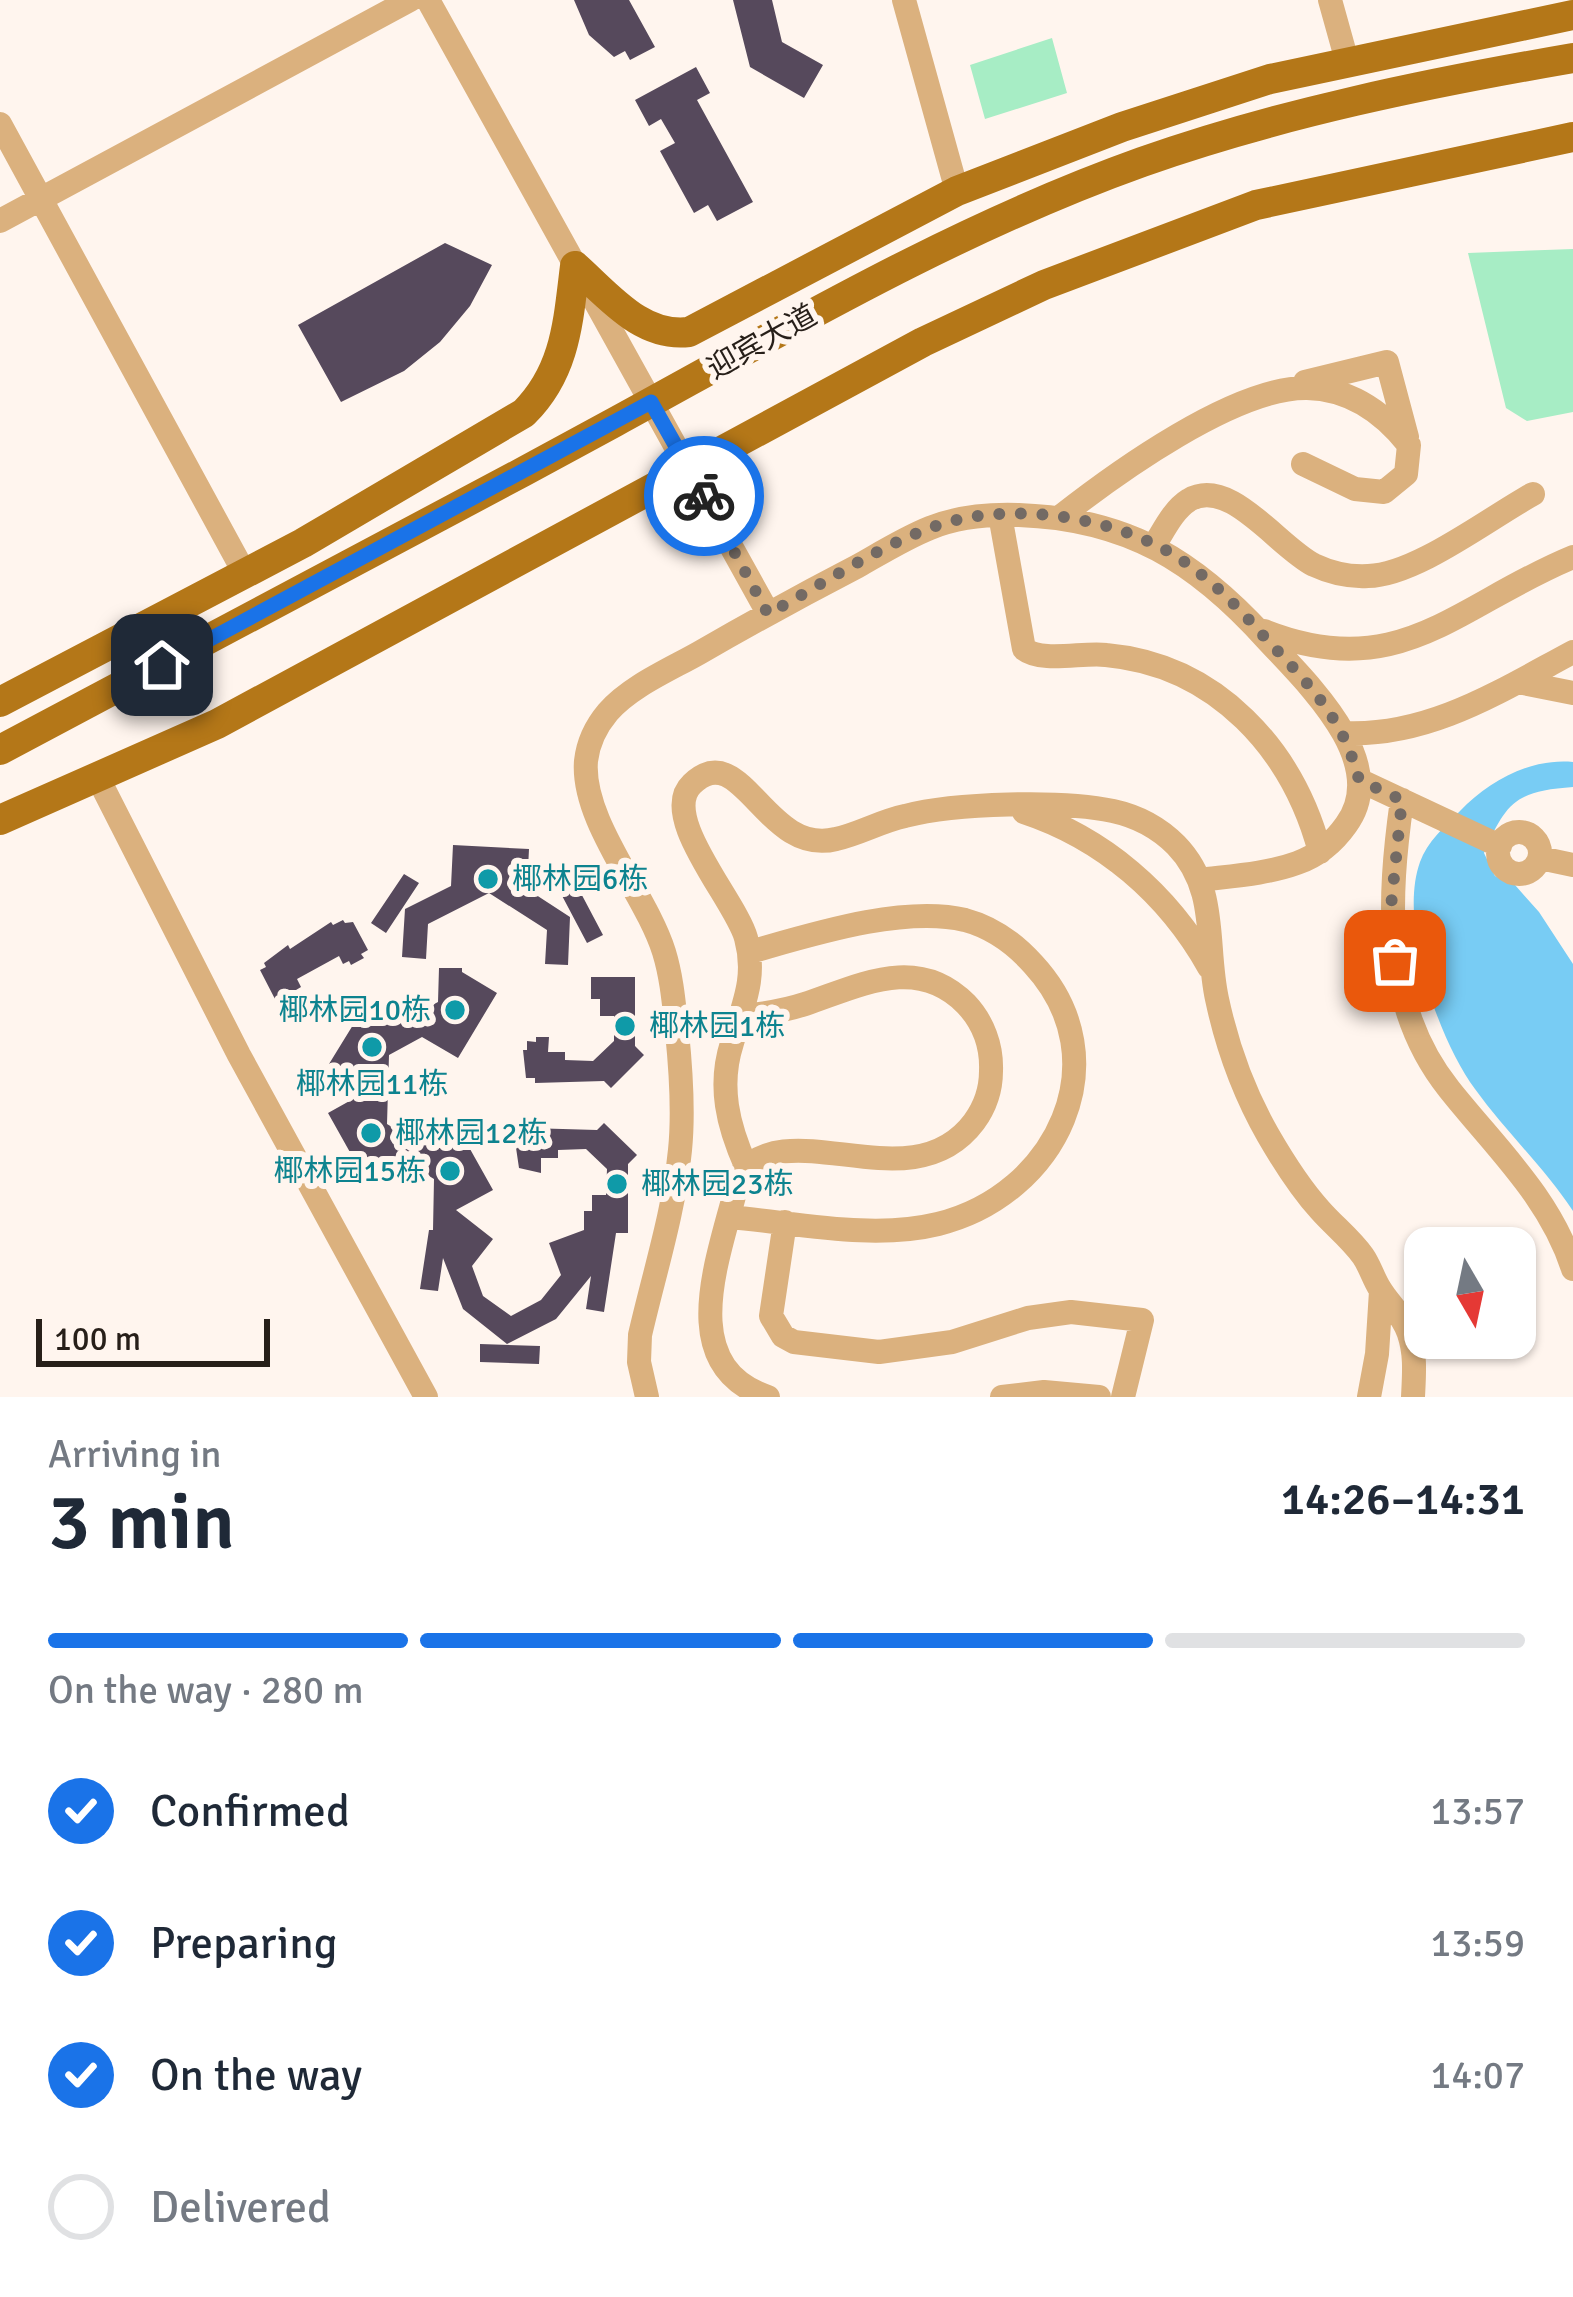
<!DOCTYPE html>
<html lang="en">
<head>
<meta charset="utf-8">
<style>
  body { margin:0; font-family:Signika,"Noto Sans SC",sans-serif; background:#f2f2f3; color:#1f2937; height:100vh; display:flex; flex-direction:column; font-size:45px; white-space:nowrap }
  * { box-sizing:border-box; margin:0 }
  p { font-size:39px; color:#747a83 }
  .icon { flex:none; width:66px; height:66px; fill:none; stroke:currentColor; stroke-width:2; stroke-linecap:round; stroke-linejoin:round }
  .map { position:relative; height:1397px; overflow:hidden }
  .sheet { display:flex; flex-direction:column; background:#fff; flex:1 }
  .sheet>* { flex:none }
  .needle { width:78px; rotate:171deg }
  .tools { position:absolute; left:1404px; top:1227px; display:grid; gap:24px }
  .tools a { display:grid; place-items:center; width:132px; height:132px; border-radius:24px; background:#fff; box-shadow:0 3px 9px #0004; font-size:60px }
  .scale { position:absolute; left:36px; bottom:30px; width:234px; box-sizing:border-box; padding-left:12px; border:6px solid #271f19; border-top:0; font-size:33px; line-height:42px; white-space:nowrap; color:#271f19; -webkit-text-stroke:9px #fff5ee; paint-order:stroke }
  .pin { position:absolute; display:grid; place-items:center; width:102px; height:102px; color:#fff; margin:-51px; border-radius:24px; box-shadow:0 6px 18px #0006 }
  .courier { position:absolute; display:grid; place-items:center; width:120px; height:120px; margin:-60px; border:9px solid #1a73e8; border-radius:50%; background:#fff; color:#222; box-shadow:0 3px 15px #0007 }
  .overview em { font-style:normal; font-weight:600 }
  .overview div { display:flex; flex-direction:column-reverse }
  .overview { display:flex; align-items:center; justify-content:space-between; height:204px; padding:0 48px }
  h1 { font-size:78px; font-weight:600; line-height:90px }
  .bar { display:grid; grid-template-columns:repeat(4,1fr); gap:18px 12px; align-content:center; height:144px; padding:0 48px }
  .bar i { height:15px; border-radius:9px; background:#e0e1e3 }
  .bar .active { background:#1a73e8 }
  .bar p { grid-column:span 4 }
  ol { padding:0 48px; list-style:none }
  li { display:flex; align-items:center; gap:36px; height:132px }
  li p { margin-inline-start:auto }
  li .icon { padding:12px; border-radius:50%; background:#1a73e8; color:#fff; stroke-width:4 }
  li:last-child { color:#747a83 }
  li i { width:66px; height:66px; border:6px solid #e0e1e3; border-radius:50% }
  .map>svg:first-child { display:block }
  .green { fill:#a7edc5 }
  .water { fill:#78ccf4 }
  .building { fill:#56495c }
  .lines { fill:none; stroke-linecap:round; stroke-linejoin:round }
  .minor { stroke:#dbb17e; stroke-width:24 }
  .major { stroke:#b47718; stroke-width:30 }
  .done { stroke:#736a64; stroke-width:12; stroke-dasharray:0 21.6 }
  .route { stroke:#1a73e8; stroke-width:15 }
  .culture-dot { fill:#0f9aa8; stroke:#fff5ee; stroke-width:4.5 }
  .labels { text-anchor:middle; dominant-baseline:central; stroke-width:12; stroke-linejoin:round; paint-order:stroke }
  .street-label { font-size:30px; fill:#271f19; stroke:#fff5ee }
  .culture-label { font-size:30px; fill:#0d838f; stroke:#fff5ee; text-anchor:start }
</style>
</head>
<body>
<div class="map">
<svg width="1573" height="1397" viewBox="0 0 1573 1397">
  <rect width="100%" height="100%" fill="#fff5ee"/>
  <path class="green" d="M 1052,38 L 1067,93 L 985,119 L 970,65 Z
    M 1573,249 L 1573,412 L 1527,421 L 1506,408 L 1468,253 Z"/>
  <path class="water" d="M 1573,762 L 1573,787 C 1516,791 1506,802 1484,853 L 1495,876 L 1515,885 L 1539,912 L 1573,964 L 1573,1211 C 1544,1167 1505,1131 1475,1089 C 1438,1039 1398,923 1420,862 C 1427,842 1445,826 1460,811 C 1489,781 1530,758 1573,762 Z"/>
  <path class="building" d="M 574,0 L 629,0 L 655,47 L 630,60 L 625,51 L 614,57 L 589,35 Z
    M 733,0 L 772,0 L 782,42 L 823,65 L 804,98 L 750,67 Z
    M 696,67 L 710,93 L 697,100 L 753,202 L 717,221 L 708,205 L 694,213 L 660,151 L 675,143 L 661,119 L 649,126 L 635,100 Z
    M 445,243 L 492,265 L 470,306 L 440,342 L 404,371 L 341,402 L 298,325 Z
    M 453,845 L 529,849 L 527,889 L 570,917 L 568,965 L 545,964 L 547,930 L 489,893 L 428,924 L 426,959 L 402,957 L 405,909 L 451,886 Z
    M 404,874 L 419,883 L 386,933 L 371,923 Z
    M 575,882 L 603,935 L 587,943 L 559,890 Z
    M 343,920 L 345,923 L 353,922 L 368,950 L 361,954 L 364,958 L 351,965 L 349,961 L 343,964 L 339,956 L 297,979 L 301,987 L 296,990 L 299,995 L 286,1002 L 284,997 L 276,1001 L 260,970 L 266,967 L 264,963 L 288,945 L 290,949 L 331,922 L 333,925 Z
    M 439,968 L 462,968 L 462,972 L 497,993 L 458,1058 L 422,1037 L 389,1055 L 387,1124 L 420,1144 L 456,1124 L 493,1190 L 456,1210 L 493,1239 L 472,1266 L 483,1296 L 511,1316 L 541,1300 L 561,1275 L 549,1243 L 584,1230 L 584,1211 L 592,1211 L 592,1195 L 606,1195 L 607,1169 L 586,1149 L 558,1150 L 558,1158 L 541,1158 L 541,1173 L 519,1168 L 515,1141 L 519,1141 L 519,1132 L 528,1132 L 528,1128 L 597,1130 L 604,1123 L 637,1155 L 628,1164 L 628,1233 L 616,1233 L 604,1312 L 586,1309 L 591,1276 L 556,1319 L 507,1344 L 463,1309 L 443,1258 L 438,1291 L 420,1289 L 429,1230 L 433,1230 L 434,1179 L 401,1159 L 365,1179 L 328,1113 L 371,1089 L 329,1064 L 369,999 L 404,1020 L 438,1002 Z
    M 591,977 L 635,977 L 635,1046 L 644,1055 L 611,1088 L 604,1081 L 535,1083 L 535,1078 L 526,1078 L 523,1050 L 527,1050 L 527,1041 L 536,1042 L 536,1037 L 549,1037 L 548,1052 L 565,1052 L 565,1060 L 593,1061 L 614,1041 L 614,1016 L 600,1016 L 600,999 L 591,999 Z
    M 480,1344 L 540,1346 L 539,1364 L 480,1362 Z"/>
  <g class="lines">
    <path class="minor" d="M 428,0 L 768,613
      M 904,0 L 957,191
      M 1330,0 L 1347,61
      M 0,124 L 245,574
      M 0,221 L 410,0
      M 1305,382 L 1387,362 L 1407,437
      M 1000,515 L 1024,649 C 1042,663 1083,652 1106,655 C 1217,665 1293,750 1320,852
      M 1060,517 C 1116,473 1235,387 1307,388 C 1350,389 1383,412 1409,445 L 1406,474 L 1384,492 L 1355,489 L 1303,464
      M 1155,544 C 1164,530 1173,510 1189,500 C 1230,476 1278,547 1314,565 C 1331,573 1350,577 1368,576 C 1416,575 1489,518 1533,494
      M 1264,631 C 1400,685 1458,604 1573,557
      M 1518,682 L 1573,693
      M 1344,733 C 1429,737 1500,691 1573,652
      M 97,776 L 239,1055 L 426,1397
      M 1359,780 L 1500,846
      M 1402,800 C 1388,900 1382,1005 1449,1089 C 1495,1147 1550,1197 1573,1269
      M 1024,812 C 1103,838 1168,894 1209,967
      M1498 853a21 21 0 1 1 42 0a21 21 0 1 1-42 0Z
      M 1540,858 L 1573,865
      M 742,1016 C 763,1014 784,1011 805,1004 C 859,986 917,954 966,1004 C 983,1022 992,1046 991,1071 C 991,1089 985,1107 974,1122 C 911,1206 787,1109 739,1176 C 723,1249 670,1364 768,1397
      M 746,1166 C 728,1126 718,1086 732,1043 C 743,1005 757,978 746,938 C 736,901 658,816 692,784 C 742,736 765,857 836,839 C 859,834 881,821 905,816 C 955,803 1062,800 1113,811 C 1136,816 1159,828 1176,845 C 1219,889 1205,945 1217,999 C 1227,1046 1244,1093 1268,1135 C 1283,1161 1300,1188 1320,1210 C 1334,1226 1350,1238 1363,1256 C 1370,1266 1373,1278 1380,1289 C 1389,1304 1403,1315 1409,1334 C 1416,1354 1414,1376 1413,1397
      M 730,1217 C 797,1223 873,1240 938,1224 C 1056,1195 1122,1060 1033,964 C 1015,944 991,927 965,920 C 903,905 810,935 750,952
      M 785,1222 L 771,1316 L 783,1336 L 794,1342 L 879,1352 L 952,1342 L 1028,1318 L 1071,1312 L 1142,1320 L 1123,1397
      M 647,1397 L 639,1362 L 640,1335 C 654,1274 674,1212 680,1150 C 684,1111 681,1071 677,1032 C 674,1005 672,978 664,952 C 646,894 581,821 586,761 C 588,743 597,725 608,712 C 631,686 669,670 699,653 C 751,623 804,594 858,566 C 881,553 905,538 930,528 C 957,517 990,514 1019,515 C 1128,519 1196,561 1268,641 C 1307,683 1392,763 1346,825 C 1334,842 1317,856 1297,863 C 1267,874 1231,876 1199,880
      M 1002,1397 L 1044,1392 L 1099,1397
      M 1369,1397 L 1377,1354 L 1381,1291"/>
    <path class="major" d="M 575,266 C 608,295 641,338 689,332 L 957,191 L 1122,127 L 1270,79 L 1573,15
      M 0,702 L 303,543 L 524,413 C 566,371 568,322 575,266
      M 0,750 C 206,642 411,533 615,422 C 787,328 957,228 1142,162 C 1281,113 1428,83 1573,58
      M 0,820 L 217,724 L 923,342 L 1044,285 L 1256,205 L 1573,137"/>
  </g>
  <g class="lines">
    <path class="done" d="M 704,496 L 768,614 C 821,585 874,549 930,528 C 997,502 1090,513 1154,544 C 1194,563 1230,598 1259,631 C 1304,680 1342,713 1359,780 L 1402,800 L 1390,916 L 1395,961"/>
    <path class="route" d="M 162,665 L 651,402 L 704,496"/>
  </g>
  <g class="culture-dot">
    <circle cx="488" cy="879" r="12"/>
    <circle cx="455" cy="1010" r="12"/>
    <circle cx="625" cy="1026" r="12"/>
    <circle cx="372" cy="1047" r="12"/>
    <circle cx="371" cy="1133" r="12"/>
    <circle cx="450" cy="1171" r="12"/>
    <circle cx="617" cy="1184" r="12"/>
  </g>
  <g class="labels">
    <g class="street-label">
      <text transform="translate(762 342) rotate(-29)">迎宾大道</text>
    </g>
    <g class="culture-label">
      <text x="512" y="879">椰林园6栋</text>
      <text x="431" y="1010" text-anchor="end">椰林园10栋</text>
      <text x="649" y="1026">椰林园1栋</text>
      <text x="372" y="1084" text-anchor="middle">椰林园11栋</text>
      <text x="395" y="1133">椰林园12栋</text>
      <text x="426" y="1171" text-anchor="end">椰林园15栋</text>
      <text x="641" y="1184">椰林园23栋</text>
    </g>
  </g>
</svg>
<div class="tools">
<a><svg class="needle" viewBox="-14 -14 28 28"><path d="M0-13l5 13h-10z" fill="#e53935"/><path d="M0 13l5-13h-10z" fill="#747a83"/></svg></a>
</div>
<div class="scale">100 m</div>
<div class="pin" style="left:1395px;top:961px;background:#ea580c"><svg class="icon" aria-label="bag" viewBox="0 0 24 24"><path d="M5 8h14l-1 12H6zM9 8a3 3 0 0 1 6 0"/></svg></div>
<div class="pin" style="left:162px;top:665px;background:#1f2937"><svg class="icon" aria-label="home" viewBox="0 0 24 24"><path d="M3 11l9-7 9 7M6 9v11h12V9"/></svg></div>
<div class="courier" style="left:704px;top:496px"><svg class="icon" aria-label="bike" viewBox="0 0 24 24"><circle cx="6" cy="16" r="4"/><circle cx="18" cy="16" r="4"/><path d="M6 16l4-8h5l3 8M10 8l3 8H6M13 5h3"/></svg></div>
</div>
<section class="sheet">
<div class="overview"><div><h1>3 min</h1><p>Arriving in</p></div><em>14:26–14:31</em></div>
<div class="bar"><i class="active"></i><i class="active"></i><i class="active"></i><i></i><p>On the way · 280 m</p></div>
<ol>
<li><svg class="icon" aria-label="check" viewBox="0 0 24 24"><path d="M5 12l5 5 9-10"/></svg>Confirmed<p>13:57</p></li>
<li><svg class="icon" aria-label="check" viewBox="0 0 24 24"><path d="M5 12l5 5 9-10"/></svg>Preparing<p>13:59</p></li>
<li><svg class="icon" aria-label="check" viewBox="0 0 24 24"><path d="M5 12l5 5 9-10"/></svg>On the way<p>14:07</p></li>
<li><i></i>Delivered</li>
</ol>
</section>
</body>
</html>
